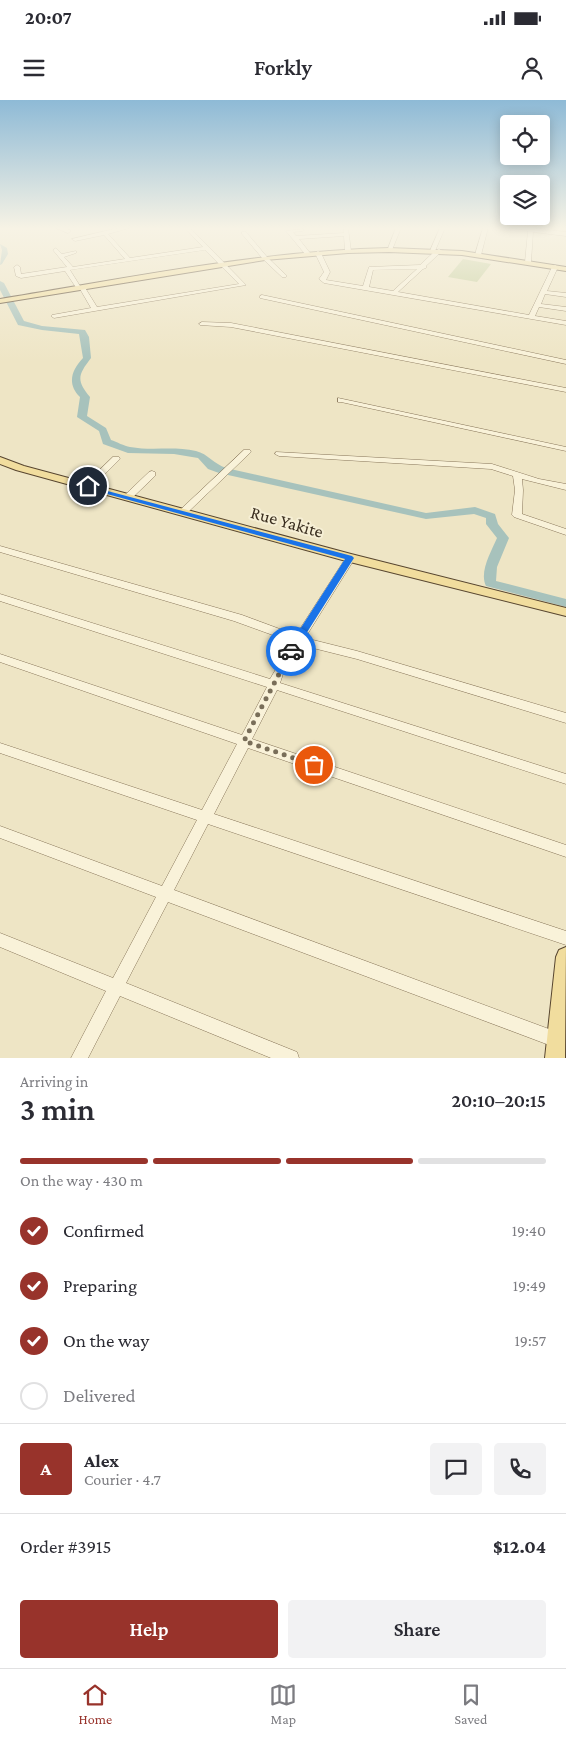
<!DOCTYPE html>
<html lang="en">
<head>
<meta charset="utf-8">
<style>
  body { margin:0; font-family:"Crimson Pro",serif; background:#f2f2f3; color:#2b2b33; height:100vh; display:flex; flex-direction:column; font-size:19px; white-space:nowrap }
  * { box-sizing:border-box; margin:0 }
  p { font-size:16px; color:#7c7c81 }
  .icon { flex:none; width:28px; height:28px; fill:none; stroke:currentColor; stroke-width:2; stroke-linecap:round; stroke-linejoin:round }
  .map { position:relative; height:958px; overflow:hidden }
  .side { display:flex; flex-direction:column; background:#fff; flex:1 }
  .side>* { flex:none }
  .buttons { position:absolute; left:500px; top:15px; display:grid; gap:10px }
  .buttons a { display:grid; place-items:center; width:50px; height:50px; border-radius:5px; background:#fff; box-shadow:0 2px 12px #0003; font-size:25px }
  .pin { position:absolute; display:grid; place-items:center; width:42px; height:42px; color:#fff; margin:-21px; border:2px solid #fff; border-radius:50%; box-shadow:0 1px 5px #0007 }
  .courier { position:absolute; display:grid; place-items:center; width:50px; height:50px; margin:-25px; border:4px solid #1a73e8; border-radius:50%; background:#fff; color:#222; box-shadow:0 1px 6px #0007 }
  .summary em { font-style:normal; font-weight:600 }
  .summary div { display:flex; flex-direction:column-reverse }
  .summary { display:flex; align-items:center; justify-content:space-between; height:85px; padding:0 20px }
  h1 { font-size:32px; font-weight:600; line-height:38px }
  .bar { display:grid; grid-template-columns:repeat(4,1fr); gap:8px 5px; align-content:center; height:60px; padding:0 20px }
  .bar i { height:6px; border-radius:4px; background:#e1e1e2 }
  .bar .selected { background:#98332b }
  .bar p { grid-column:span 4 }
  .line { display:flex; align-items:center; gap:12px; padding:0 20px; border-top:1px solid #e1e1e2 }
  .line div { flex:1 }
  .round { display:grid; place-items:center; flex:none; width:52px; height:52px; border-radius:5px; background:#f2f2f3 }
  ol { padding:0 20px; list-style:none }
  li { display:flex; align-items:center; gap:15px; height:55px }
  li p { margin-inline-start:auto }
  li .icon { padding:5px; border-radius:50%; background:#98332b; color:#fff; stroke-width:4 }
  li:last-child { color:#7c7c81 }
  li i { width:28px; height:28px; border:2px solid #e1e1e2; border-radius:50% }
  .button { display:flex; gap:10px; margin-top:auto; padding:10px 20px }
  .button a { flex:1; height:58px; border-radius:5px; background:#98332b; color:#fff; font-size:20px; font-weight:600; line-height:58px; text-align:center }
  .button a+a { background:#f2f2f3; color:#2b2b33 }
  .status { display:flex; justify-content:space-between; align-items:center; height:35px; padding:0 25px; background:#fff; direction:ltr }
  .status svg { height:14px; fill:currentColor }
  header { display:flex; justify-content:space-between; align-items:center; height:65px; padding:0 20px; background:#fff; font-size:22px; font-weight:600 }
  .tabs { display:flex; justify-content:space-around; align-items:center; height:70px; border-top:1px solid #e1e1e2; background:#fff; font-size:14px; color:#7c7c81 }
  .tabs a { display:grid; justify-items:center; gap:2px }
  .tabs .selected { color:#98332b }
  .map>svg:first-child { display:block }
  .green { fill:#c2cc99 }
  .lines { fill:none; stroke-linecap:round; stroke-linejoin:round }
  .river { fill:#a7c2bc; fill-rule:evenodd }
  .minor-casing { stroke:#89775b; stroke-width:1 }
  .major-casing { stroke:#57452f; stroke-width:2 }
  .minor { fill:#f9f2d9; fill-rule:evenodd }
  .major { fill:#f1dd9e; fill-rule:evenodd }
  .route { fill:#1a73e8 }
  .done { stroke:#796e59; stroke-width:5; stroke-dasharray:0 9 }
  .labels { text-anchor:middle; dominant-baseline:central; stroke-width:4; stroke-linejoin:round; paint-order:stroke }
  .street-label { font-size:18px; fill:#3a2e1f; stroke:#f6efd5 }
</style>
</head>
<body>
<div class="status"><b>20:07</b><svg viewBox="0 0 49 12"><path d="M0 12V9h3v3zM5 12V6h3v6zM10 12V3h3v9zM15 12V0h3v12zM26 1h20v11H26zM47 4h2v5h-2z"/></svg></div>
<header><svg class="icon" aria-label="menu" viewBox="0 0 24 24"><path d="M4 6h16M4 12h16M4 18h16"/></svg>Forkly<svg class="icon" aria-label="person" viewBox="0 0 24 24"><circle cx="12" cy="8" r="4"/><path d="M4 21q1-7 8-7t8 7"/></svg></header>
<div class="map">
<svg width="566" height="958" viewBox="0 0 566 958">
  <rect width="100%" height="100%" fill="#eee5c5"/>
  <path class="green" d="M 463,159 L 491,164 L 477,182 L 448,177 Z"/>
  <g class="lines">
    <path class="river" d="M 0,144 L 7,148 L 8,154 L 2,164 L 0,165 L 2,150 Z
      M 0,181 L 4,183 L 24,221 L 42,226 L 85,230 L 89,237 L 91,258 C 78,275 76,280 90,297 L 87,316 L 106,328 L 111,340 C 117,342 124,346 130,347 C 152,351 174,346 196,351 C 208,354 214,364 226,368 L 426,413 L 475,407 L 495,414 L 498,424 L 509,438 L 497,467 L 496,481 L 566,499 L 566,507 L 486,486 C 479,472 491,452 497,438 L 486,424 L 486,418 L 474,414 L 426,419 L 219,373 L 208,369 L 198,358 L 174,354 L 128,353 L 103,344 L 99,331 L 77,317 L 80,297 C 67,284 71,271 83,258 L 79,234 L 42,230 L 18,225 L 0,190 Z"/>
    <defs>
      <path id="minor" d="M 56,128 L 65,128 L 71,131 L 68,133 Z
        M 118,128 L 129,128 L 108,134 L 130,158 L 203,147 L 185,128 L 190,128 L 246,185 L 54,218 L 51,216 L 52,215 L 91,208 L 80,189 L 77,189 L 65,171 L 21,178 L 16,176 L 14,167 L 17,165 L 20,167 L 21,174 L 67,167 L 53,150 L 56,148 L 62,154 L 76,151 L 76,153 L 64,157 L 73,167 L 125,159 L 104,135 L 75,141 L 72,139 ZM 205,150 L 239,184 L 97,207 L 84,186 L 80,186 L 70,170 Z
        M 344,128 L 348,128 L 351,151 L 348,153 L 345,151 L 344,136 L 299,139 L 310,153 L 305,154 L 286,131 L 303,129 L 303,131 L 293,132 L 296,136 L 344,133 Z
        M 396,128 L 401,128 L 392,150 L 387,151 Z
        M 440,128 L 445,128 L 435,151 L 439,149 L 442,151 L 426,166 L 426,168 L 423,169 L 398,192 L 529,215 L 552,167 L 555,165 L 558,167 L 547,191 L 566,193 L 566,197 L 545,194 L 541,204 L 566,207 L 566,211 L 539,207 L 535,216 L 566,221 L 566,225 L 324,183 L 319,179 L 324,172 L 315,153 L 318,151 L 321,153 L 330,172 L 326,180 L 363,186 L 369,167 L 420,165 L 434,152 L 430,151 ZM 417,169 L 393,191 L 369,187 L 373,170 Z
        M 483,128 L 488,128 L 481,155 L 478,157 L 475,155 Z
        M 515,128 L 533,128 L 566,132 L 566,136 L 533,132 L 531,162 L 528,164 L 525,162 L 528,131 Z
        M 242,132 L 246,132 L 267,157 L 286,175 L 286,177 L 282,177 L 263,159 L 242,134 Z
        M 262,195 L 566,260 L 566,264 L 260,198 L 260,196 Z
        M 202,222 L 231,223 L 566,288 L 566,292 L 231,227 L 200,225 L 199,224 Z
        M 338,298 L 566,347 L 566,351 L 341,302 L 338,302 Z
        M 244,350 L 250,350 L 251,352 L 186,414 L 180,414 L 178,412 L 180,410 Z
        M 276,352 L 492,364 L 539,379 L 566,384 L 566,390 L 522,379 L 523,390 L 522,414 L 566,429 L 566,435 L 514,417 L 512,415 L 515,390 L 513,376 L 491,369 L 279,356 L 275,354 Z
        M 113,357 L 119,357 L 120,359 L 91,388 L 85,388 L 84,386 L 85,384 Z
        M 152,371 L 155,372 L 155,376 L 131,399 L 125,399 L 124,397 L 125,395 L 149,372 Z
        M 0,446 L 242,515 L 296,535 L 347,456 L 353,456 L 355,458 L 305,538 L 357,551 L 566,613 L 566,623 L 357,559 L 301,545 L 283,574 L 280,583 L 566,674 L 566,684 L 277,590 L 252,639 L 566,745 L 566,757 L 248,648 L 214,714 L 566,831 L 566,845 L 208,724 L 174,790 L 557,932 L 563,934 L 565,940 L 563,946 L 557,948 L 168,802 L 126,883 L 297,952 L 299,958 L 271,958 L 120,896 L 88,958 L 71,958 L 106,891 L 0,847 L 0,833 L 113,878 L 156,797 L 0,738 L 0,726 L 162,786 L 197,720 L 0,653 L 0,643 L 202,710 L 237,644 L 0,562 L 0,554 L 242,635 L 267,587 L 0,501 L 0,494 L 270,579 L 292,542 L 234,521 L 0,452 Z"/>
      <path id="major" d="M 389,148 L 462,151 L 566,167 L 566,171 L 462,155 L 389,152 L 348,153 L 265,160 L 0,203 L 0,199 C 129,178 258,151 389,148 Z
        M 0,357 L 24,366 L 351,454 L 566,508 L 566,516 L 346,461 L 16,370 L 0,364 Z
        M 566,847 L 565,958 L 545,958 L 556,857 L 559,850 Z"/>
    </defs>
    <use href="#minor" class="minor-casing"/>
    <use href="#major" class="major-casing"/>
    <use href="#minor" class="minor"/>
    <use href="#major" class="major"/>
  </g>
  <linearGradient id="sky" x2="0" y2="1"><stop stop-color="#8ebad6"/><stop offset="0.49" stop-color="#f7f3e5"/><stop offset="1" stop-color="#f7f3e5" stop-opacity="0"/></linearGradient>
  <rect width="566" height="262" fill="url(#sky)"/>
  <path class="route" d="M 85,385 L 352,456 L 354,458 L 294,553 L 291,554 L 286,551 L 345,459 L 85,388 Z"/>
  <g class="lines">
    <path class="done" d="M 291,551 L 244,641 L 314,665"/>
  </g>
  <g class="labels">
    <g class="street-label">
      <text transform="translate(287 422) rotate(16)">Rue Yakite</text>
    </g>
  </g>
</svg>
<div class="buttons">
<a><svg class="icon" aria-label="locate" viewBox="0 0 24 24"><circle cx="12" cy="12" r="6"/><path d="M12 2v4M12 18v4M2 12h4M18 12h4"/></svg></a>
<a><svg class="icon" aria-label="layers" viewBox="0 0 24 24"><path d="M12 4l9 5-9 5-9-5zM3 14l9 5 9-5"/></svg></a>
</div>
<div class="pin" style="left:314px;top:665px;background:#ea580c"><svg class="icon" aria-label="bag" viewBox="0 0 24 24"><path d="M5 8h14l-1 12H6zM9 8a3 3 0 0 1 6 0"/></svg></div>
<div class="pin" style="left:88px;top:386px;background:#1f2937"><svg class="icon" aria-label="home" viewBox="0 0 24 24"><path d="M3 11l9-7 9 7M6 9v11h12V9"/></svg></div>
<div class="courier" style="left:291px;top:551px"><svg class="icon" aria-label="car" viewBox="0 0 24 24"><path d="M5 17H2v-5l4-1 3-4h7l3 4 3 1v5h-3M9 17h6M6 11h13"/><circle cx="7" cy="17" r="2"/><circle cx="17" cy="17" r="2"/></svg></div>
</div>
<section class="side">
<div class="summary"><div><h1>3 min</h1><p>Arriving in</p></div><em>20:10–20:15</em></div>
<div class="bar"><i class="selected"></i><i class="selected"></i><i class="selected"></i><i></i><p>On the way · 430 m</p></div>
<ol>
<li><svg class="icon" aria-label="check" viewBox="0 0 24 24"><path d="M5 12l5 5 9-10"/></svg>Confirmed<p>19:40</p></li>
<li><svg class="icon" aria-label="check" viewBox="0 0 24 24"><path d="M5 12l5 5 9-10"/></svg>Preparing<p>19:49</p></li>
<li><svg class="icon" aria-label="check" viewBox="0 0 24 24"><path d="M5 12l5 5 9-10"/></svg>On the way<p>19:57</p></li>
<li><i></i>Delivered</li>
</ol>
<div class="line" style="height:90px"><b class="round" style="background:#98332b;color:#fff">A</b><div><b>Alex</b><p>Courier · 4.7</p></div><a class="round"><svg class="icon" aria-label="chat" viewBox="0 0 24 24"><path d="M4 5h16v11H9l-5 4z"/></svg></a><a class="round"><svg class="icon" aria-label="phone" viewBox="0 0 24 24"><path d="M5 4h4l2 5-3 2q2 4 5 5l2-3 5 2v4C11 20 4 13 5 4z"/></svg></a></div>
<div class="line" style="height:65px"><div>Order #3915</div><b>$12.04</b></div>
<div class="button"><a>Help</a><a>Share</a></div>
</section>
<nav class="tabs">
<a class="selected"><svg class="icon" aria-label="home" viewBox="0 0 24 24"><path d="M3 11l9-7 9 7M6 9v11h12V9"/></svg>Home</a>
<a><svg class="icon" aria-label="map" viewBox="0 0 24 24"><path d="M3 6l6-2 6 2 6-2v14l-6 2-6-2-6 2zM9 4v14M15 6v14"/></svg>Map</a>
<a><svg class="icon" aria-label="saved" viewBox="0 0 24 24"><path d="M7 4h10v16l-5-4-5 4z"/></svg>Saved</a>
</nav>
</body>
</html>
